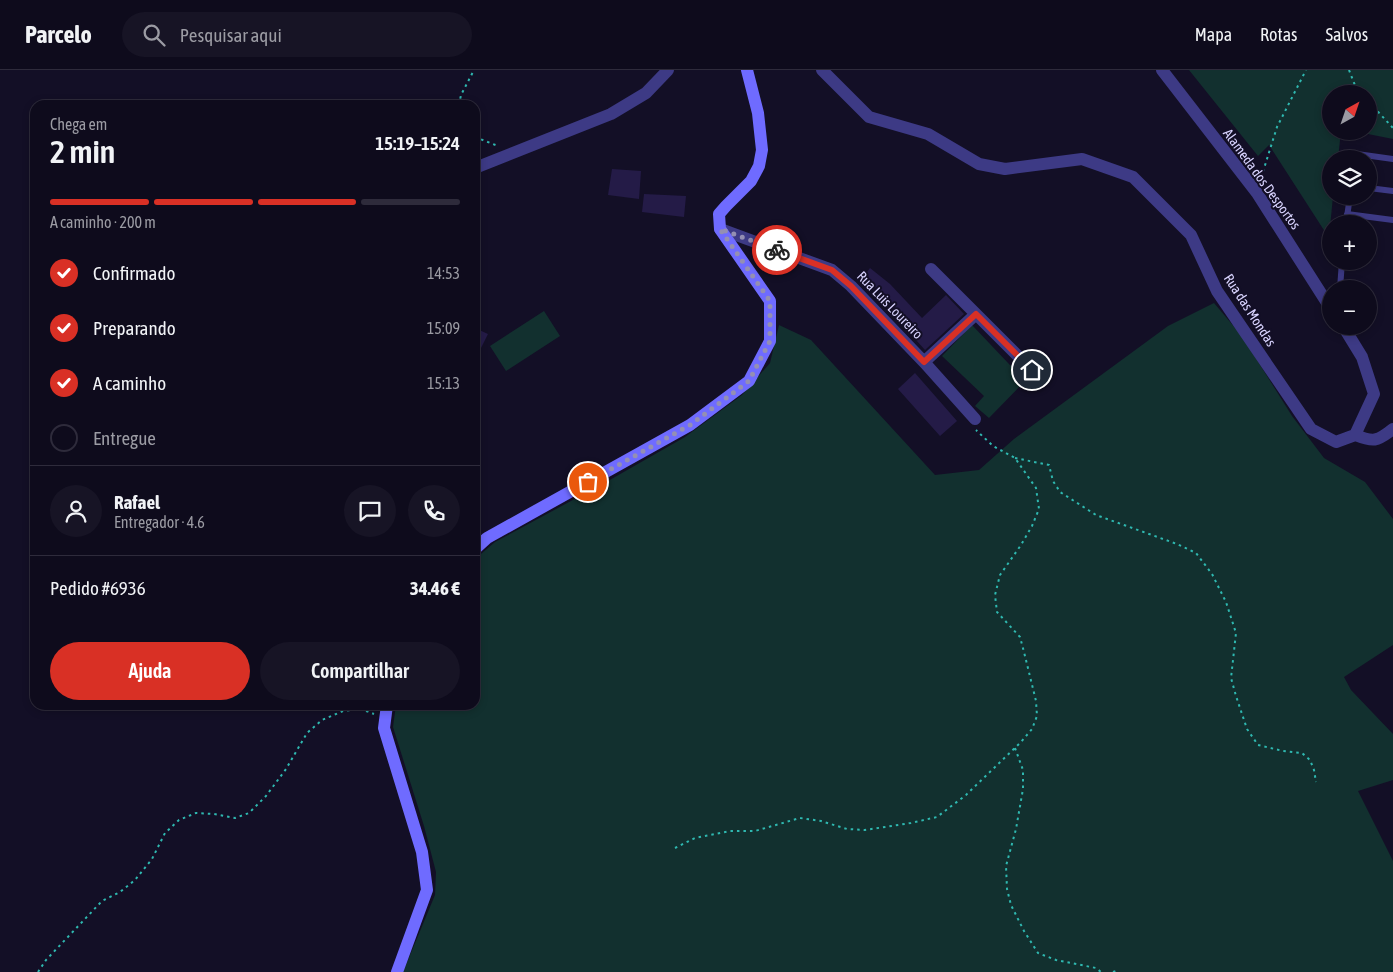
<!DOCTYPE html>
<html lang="pt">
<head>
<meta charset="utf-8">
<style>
  body { margin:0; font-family:"Asap Condensed",sans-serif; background:#171425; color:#f1f3f6; height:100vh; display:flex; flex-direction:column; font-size:19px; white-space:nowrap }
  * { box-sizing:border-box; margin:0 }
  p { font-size:16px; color:#9b9ba3 }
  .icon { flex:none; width:28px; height:28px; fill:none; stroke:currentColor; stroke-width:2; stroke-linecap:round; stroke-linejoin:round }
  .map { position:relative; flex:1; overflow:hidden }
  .drawer { position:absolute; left:30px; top:30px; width:450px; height:610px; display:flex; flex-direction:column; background:#0e0b1c; border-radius:15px; box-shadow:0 2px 8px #0003,0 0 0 1px #2e2b3b }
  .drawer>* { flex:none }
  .needle { width:32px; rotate:40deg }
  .buttons { position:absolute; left:1322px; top:15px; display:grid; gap:10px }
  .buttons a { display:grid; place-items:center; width:55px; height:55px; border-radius:50%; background:#0e0b1c; box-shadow:0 2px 8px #0003,0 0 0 1px #2e2b3b; font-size:25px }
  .pin { position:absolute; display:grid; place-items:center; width:42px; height:42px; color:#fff; margin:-21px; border:2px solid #fff; border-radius:50%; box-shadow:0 1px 5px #0007 }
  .courier { position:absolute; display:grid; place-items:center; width:50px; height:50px; margin:-25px; border:4px solid #d93025; border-radius:50%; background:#fff; color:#222; box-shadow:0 1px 6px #0007 }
  .head em { font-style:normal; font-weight:600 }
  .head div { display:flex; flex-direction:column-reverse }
  .head { display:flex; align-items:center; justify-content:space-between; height:85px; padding:0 20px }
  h1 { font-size:32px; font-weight:600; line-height:38px }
  .bar { display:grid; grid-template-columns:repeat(4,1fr); gap:8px 5px; align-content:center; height:60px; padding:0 20px }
  .bar i { height:6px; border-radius:4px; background:#2e2b3b }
  .bar .on { background:#d93025 }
  .bar p { grid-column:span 4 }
  .line { display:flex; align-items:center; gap:12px; padding:0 20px; border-top:1px solid #2e2b3b }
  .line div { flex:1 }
  .round { display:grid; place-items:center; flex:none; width:52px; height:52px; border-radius:26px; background:#171425 }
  ol { padding:0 20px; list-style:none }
  li { display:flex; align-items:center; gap:15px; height:55px }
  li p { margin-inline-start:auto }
  li .icon { padding:5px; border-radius:50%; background:#d93025; color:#fff; stroke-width:4 }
  li:last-child { color:#9b9ba3 }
  li i { width:28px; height:28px; border:2px solid #2e2b3b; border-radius:50% }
  .cta { display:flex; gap:10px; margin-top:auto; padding:10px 20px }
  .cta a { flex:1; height:58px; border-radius:30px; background:#d93025; color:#fff; font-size:20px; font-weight:600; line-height:58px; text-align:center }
  .cta a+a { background:#171425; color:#f1f3f6 }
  header { display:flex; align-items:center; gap:30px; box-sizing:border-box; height:70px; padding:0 25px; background:#0e0b1c; border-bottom:1px solid #2e2b3b }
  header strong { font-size:24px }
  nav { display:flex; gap:28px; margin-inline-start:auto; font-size:18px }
  .search { width:350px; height:45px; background:#171425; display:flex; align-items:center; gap:12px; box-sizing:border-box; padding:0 18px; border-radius:28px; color:#9b9ba3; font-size:19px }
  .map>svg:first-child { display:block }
  .green { fill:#12302f }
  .building { fill:#241b47 }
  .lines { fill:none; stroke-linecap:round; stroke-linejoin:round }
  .path { stroke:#2fb8b0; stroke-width:2; stroke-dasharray:2.5 4; stroke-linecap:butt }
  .lane { stroke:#3d3a85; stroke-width:6 }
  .street { stroke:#3d3a85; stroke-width:12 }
  .secondary { stroke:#6f6bff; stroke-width:12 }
  .done { stroke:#948fb3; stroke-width:5; stroke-dasharray:0 9 }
  .route { stroke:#d93025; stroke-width:6 }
  .labels { text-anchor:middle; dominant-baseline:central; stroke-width:4; stroke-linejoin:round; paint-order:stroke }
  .street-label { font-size:14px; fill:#d9d4ff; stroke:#130f26 }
</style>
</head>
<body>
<header>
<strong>Parcelo</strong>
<div class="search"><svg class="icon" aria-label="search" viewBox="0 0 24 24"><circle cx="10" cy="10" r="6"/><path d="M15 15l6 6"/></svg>Pesquisar aqui</div>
<nav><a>Mapa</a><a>Rotas</a><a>Salvos</a></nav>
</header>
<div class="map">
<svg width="1393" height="902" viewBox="0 0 1393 902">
  <rect width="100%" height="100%" fill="#130f26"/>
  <path class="green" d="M 1189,0 L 1393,0 L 1393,69 L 1353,61 L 1369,61 L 1369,24 L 1331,24 L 1331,61 L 1341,61 L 1338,89 L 1331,89 L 1331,126 L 1333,126 L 1329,168 L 1269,75 L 1258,86 Z
    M 1214,233 L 1242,266 L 1292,346 L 1324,388 L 1365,412 L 1393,449 L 1393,575 L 1344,607 L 1351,620 L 1393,664 L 1393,710 L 1358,721 L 1393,791 L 1393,902 L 403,902 L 435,825 L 436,802 L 424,756 L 393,657 L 396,635 L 475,635 L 475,489 L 495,472 L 608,411 L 685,367 L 742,325 L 770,293 L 779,255 L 811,270 L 935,405 L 979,400 L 1014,369 L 1168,256 Z
    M 544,241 L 560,266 L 506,301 L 490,276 Z
    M 972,255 L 1025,311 L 989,348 L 975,336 L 984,326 L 942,286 Z"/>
  <path class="building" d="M 612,99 L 641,101 L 639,129 L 608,125 Z
    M 644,124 L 686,126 L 684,147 L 642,142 Z
    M 870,198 L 890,214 L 922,248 L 946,225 L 964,244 L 925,280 L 908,261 L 909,260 L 886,234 L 888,233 L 861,210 Z
    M 475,258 L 488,264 L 475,290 Z
    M 915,303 L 957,351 L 940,366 L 898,319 Z"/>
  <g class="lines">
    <path class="path" d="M 1349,0 L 1356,18 L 1361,24
      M 1369,32 L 1393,58
      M 459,35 L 461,25 L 474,0
      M 475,67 L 498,76
      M 1261,108 L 1277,57 L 1306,0
      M 1015,388 L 1049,395 L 1053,411 L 1060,422 L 1096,445 L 1177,474 L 1196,483 L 1212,504 L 1226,532 L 1236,563 L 1231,608 L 1236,626 L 1247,659 L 1258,675 L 1283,681 L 1302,683 L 1310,690 L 1314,700 L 1316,712
      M 1015,678 L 1023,700 L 1023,719 L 1016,759 L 1006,796 L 1007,819 L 1011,835 L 1024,861 L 1038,883 L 1056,890 L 1096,898 L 1101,902
      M 675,778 L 695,768 L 730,761 L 755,761 L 800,748 L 821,751 L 847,759 L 865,760 L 911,753 L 937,747 L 966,725 L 1021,672 L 1032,659 L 1037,646 L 1036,631 L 1024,582 L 1020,567 L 997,542 L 995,525 L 1000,505 L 1021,475 L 1032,456 L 1039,439 L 1036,418 L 1015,388 L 993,376 L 976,360
      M 38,902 L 46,890 L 102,831 L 120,822 L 135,810 L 152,789 L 165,763 L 179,750 L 196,743 L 214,744 L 235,748 L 249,743 L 266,726 L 286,699 L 307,663 L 322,650 L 343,641 L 361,639 L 374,644
      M 1113,902 L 1116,901"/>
    <path class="lane" d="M 1356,89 L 1357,84 L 1393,89
      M 1369,118 L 1393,121
      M 1347,144 L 1393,150
      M 1346,154 L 1350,126
      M 1340,219 L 1342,191"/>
    <path class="street" d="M 822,0 L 869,47 L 928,64 L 979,94 L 1005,99 L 1082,89 L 1133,107 L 1191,165 L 1217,221 L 1311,359 L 1336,372 L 1355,365 C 1373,372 1377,372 1393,359
      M 1162,0 L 1257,123 L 1331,239
      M 475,98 L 611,44 L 646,23 L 668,0
      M 720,159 L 832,200 L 851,216 L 924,292 L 975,349
      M 931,199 L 1032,300
      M 1343,256 L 1362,287 L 1374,324 L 1355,365
      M 924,292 L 976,244"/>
    <path class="secondary" d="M 475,479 L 487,468 L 690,355 L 749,311 L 770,271 L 770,231 L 720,159 L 719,144 L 726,136 L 751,111 L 759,96 L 762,80 L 758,43 L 747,0
      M 387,635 L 384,658 L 422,782 L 427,820 L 397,902"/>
  </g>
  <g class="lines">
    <path class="done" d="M 588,412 L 690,355 L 749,311 L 770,271 L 770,231 L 720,159 L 777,180"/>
    <path class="route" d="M 777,180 L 832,200 L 851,216 L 924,292 L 976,244 L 1032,300"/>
  </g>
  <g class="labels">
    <g class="street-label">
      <text transform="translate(1262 109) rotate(54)">Alameda dos Desportos</text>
      <text transform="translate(890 235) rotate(46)">Rua Luis Loureiro</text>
      <text transform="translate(1250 240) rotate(57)">Rua das Mondas</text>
    </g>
  </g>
</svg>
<div class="buttons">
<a><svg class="needle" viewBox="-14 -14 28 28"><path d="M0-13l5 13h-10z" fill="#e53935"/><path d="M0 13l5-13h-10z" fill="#9b9ba3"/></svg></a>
<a><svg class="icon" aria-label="layers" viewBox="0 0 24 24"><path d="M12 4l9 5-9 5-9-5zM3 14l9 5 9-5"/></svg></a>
<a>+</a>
<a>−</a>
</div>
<div class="pin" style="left:588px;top:412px;background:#ea580c"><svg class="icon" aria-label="bag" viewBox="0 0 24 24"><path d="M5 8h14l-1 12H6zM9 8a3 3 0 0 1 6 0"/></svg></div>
<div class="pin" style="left:1032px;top:300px;background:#1f2937"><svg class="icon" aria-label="home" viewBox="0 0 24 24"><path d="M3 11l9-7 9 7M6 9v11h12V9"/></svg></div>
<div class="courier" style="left:777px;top:180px"><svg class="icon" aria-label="bike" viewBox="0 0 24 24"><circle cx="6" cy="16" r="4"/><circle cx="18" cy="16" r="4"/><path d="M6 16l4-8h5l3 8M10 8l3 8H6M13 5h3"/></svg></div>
<section class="drawer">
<div class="head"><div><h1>2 min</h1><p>Chega em</p></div><em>15:19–15:24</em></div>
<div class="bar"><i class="on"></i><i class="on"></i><i class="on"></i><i></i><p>A caminho · 200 m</p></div>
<ol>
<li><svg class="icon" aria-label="check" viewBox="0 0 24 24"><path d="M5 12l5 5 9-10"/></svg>Confirmado<p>14:53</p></li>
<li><svg class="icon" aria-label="check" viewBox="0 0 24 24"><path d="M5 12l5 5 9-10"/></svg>Preparando<p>15:09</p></li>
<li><svg class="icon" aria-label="check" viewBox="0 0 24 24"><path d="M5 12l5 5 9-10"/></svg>A caminho<p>15:13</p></li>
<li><i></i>Entregue</li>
</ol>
<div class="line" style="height:90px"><a class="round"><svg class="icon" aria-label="person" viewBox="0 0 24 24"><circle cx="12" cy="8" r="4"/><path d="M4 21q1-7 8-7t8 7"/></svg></a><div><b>Rafael</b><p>Entregador · 4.6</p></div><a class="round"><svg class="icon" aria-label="chat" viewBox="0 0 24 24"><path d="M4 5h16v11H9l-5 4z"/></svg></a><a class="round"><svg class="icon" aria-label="phone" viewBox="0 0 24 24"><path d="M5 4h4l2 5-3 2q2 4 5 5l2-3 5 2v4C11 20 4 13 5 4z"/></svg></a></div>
<div class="line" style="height:65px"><div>Pedido #6936</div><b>34.46 €</b></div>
<div class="cta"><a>Ajuda</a><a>Compartilhar</a></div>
</section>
</div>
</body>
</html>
